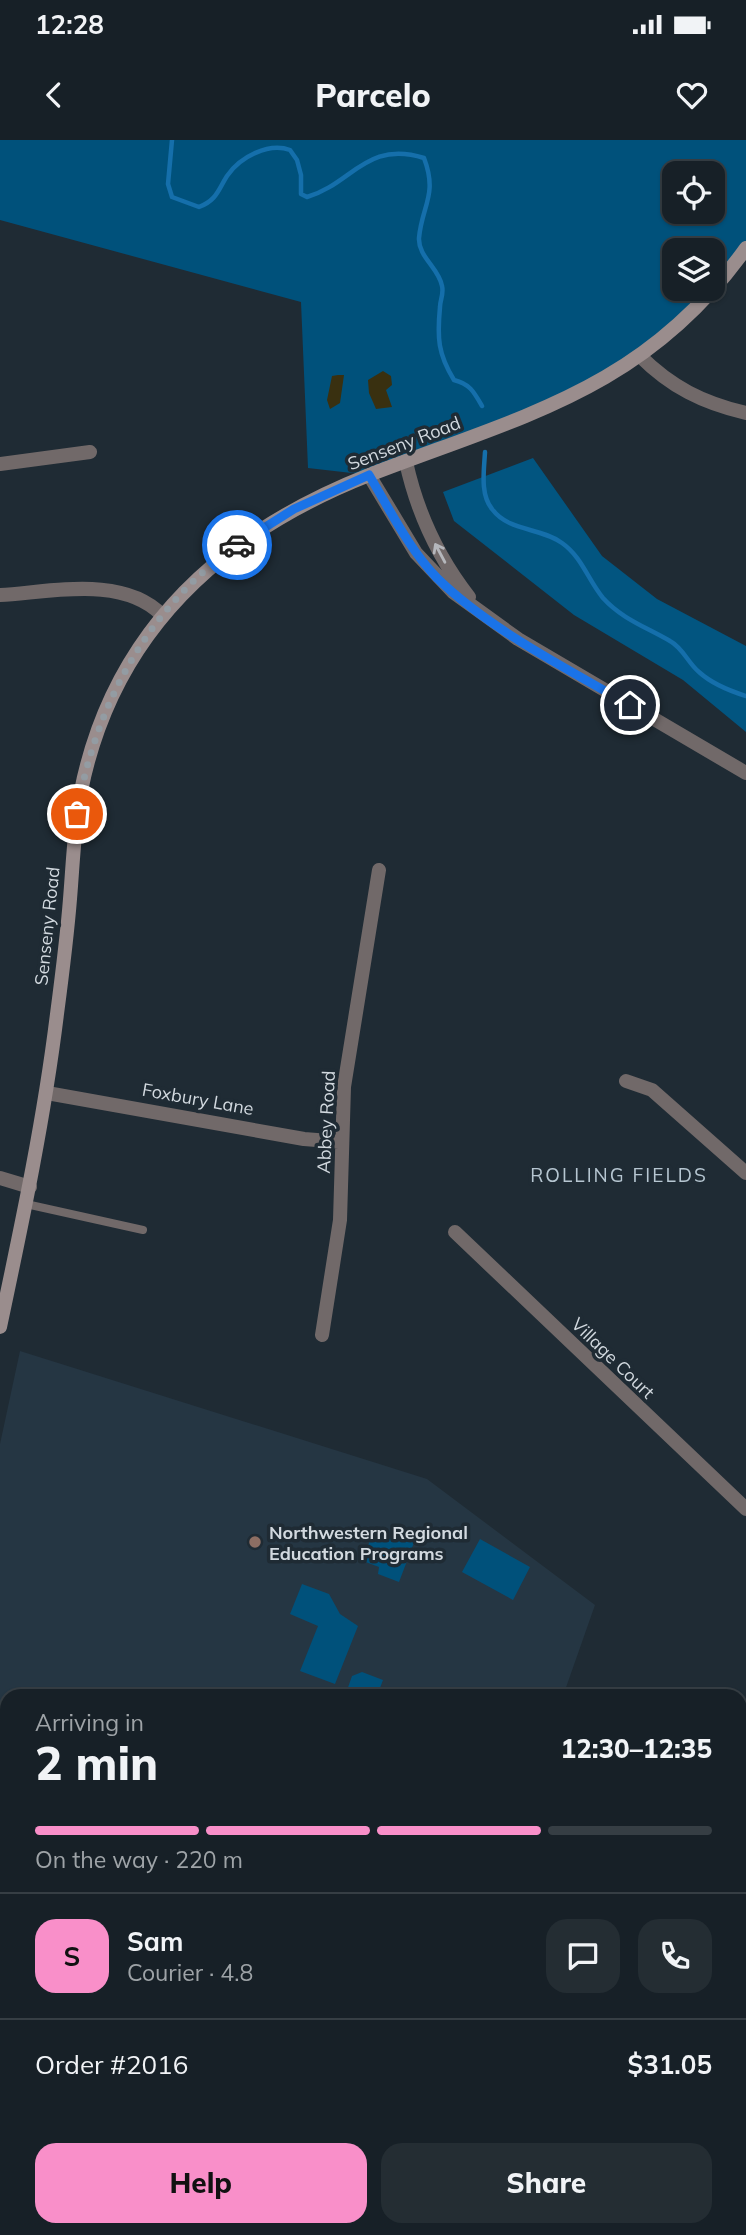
<!DOCTYPE html>
<html lang="en">
<head>
<meta charset="utf-8">
<style>
  body { margin:0; font-family:Mulish,sans-serif; background:#242d33; color:#f1f3f6; height:100vh; display:flex; flex-direction:column; font-size:26px; white-space:nowrap }
  * { box-sizing:border-box; margin:0 }
  p { font-size:23px; color:#9ea3a7 }
  .icon { flex:none; width:38px; height:38px; fill:none; stroke:currentColor; stroke-width:2; stroke-linecap:round; stroke-linejoin:round }
  .map { position:relative; flex:1; overflow:hidden }
  .side { position:absolute; left:0px; top:1549px; width:747px; height:548px; display:flex; flex-direction:column; background:#172027; border-radius:21px 21px 0 0; box-shadow:0 2px 5px #0004,0 0 0 2px #363e44 }
  .side>* { flex:none }
  .controls { position:absolute; left:662px; top:21px; display:grid; gap:14px }
  .controls a { display:grid; place-items:center; width:63px; height:63px; border-radius:14px; background:#172027; box-shadow:0 2px 5px #0004,0 0 0 2px #363e44; font-size:35px }
  .pin { position:absolute; display:grid; place-items:center; width:60px; height:60px; color:#fff; margin:-30px; border:4px solid #fff; border-radius:50%; box-shadow:0 2px 7px #0007 }
  .courier { position:absolute; display:grid; place-items:center; width:70px; height:70px; margin:-35px; border:5px solid #1a73e8; border-radius:50%; background:#fff; color:#222; box-shadow:0 2px 9px #0007 }
  .head em { font-style:normal; font-weight:800 }
  .head div { display:flex; flex-direction:column-reverse }
  .head { display:flex; align-items:center; justify-content:space-between; height:119px; padding:0 35px }
  h1 { font-size:46px; font-weight:800; line-height:52px }
  .bar { display:grid; grid-template-columns:repeat(4,1fr); gap:10px 7px; align-content:center; height:84px; padding:0 35px }
  .bar i { height:9px; border-radius:5px; background:#363e44 }
  .bar .on { background:#f98fc9 }
  .bar p { grid-column:span 4 }
  .line { display:flex; align-items:center; gap:18px; padding:0 35px; border-top:2px solid #363e44 }
  .line div { flex:1 }
  .round { display:grid; place-items:center; flex:none; width:74px; height:74px; border-radius:21px; background:#242d33 }
  .primary-button { display:flex; gap:14px; margin-top:auto; padding:14px 35px }
  .primary-button a { flex:1; height:80px; border-radius:21px; background:#f98fc9; color:#111; font-size:28px; font-weight:800; line-height:80px; text-align:center }
  .primary-button a+a { background:#242d33; color:#f1f3f6 }
  .status { display:flex; justify-content:space-between; align-items:center; height:49px; padding:0 35px; background:#172027; direction:ltr }
  .status svg { height:19px; fill:currentColor }
  header { display:flex; justify-content:space-between; align-items:center; height:91px; padding:0 35px; background:#172027; font-size:32px; font-weight:800 }
  .map>svg:first-child { display:block }
  .built { fill:#253643 }
  .green { fill:#00517b; fill-rule:evenodd }
  .forest { fill:#025580 }
  .sand { fill:#393010 }
  .lines { fill:none; stroke-linecap:round; stroke-linejoin:round }
  .stream { stroke:#156fab; stroke-width:4.5 }
  .service { stroke:#716969; stroke-width:8 }
  .minor { stroke:#716969; stroke-width:14 }
  .secondary { stroke:#9a8d8d; stroke-width:14 }
  .oneway { stroke:#b5b7bc }
  .done { stroke:#939ca3; stroke-width:7; stroke-dasharray:0 12.6 }
  .route { stroke:#1a73e8; stroke-width:9 }
  .education-dot { fill:#8d6e63; stroke:#1f2b34; stroke-width:2.5 }
  .labels { text-anchor:middle; dominant-baseline:central; stroke-width:7; stroke-linejoin:round; paint-order:stroke }
  .street-label { font-size:18px; fill:#d2d9df; stroke:#1f2b34 }
  .poi-label { font-size:18px; font-weight:bold; fill:#d2d9df; stroke:#1f2b34; text-anchor:start }
  .neighbourhood-label { font-size:19px; letter-spacing:2px; fill:#b6c6d1; stroke:#1f2b34 }
</style>
</head>
<body>
<div class="status"><b>12:28</b><svg viewBox="0 0 49 12"><path d="M0 12V9h3v3zM5 12V6h3v6zM10 12V3h3v9zM15 12V0h3v12zM26 1h20v11H26zM47 4h2v5h-2z"/></svg></div>
<header><svg class="icon" aria-label="back" viewBox="0 0 24 24"><path d="M15 5l-7 7 7 7"/></svg>Parcelo<svg class="icon" aria-label="heart" viewBox="0 0 24 24"><path d="M12 20l-8-8c-3-5 5-10 8-4 3-6 11-1 8 4z"/></svg></header>
<div class="map">
<svg width="746" height="2095" viewBox="0 0 746 2095">
  <rect width="100%" height="100%" fill="#1f2b34"/>
  <path class="built" d="M 20,1211 L 427,1339 L 595,1465 L 563,1556 L 7,1556 L 7,1585 L 0,1583 L 0,1304 Z"/>
  <path class="green" d="M 0,0 L 746,0 L 746,107 L 680,184 L 580,252 L 510,284 L 369,335 L 308,328 L 301,162 L 0,80 ZM 674,33 L 712,33 L 712,72 L 674,72 ZM 674,110 L 712,110 L 712,149 L 674,149 Z
    M 401,1395 L 415,1400 L 399,1442 L 378,1434 L 379,1427 L 363,1421 L 371,1397 L 383,1401 Z
    M 480,1399 L 530,1427 L 513,1460 L 462,1432 Z
    M 302,1444 L 329,1454 L 340,1474 L 358,1486 L 335,1544 L 300,1531 L 318,1486 L 290,1474 Z
    M 362,1532 L 383,1540 L 377,1556 L 345,1556 L 352,1536 Z"/>
  <path class="forest" d="M 533,318 L 602,416 L 657,459 L 746,506 L 746,592 L 683,540 L 574,475 L 454,381 L 443,352 Z
    M 740,1823 L 746,1824 L 746,1970 L 740,1968 Z"/>
  <path class="sand" d="M 383,231 L 391,236 L 392,245 L 386,250 L 392,267 L 376,269 L 369,253 L 368,240 Z
    M 338,235 L 344,235 L 340,263 L 330,269 L 327,260 L 332,236 Z"/>
  <g class="lines">
    <path class="stream" d="M 172,0 L 168,44 L 172,57 L 199,67 C 217,60 218,50 227,36 C 240,17 269,2 290,10 L 297,20 L 301,35 L 301,54 L 307,57 C 352,44 366,0 424,18 C 438,55 422,65 419,98 C 418,117 439,128 442,146 C 444,154 440,160 440,167 C 437,198 438,214 454,240 C 470,244 474,252 482,266
      M 485,312 C 484,331 480,354 492,369 C 509,392 540,387 562,403 C 582,417 588,440 603,458 C 622,479 646,487 670,501 C 683,508 688,523 699,532 C 711,543 730,551 746,556"/>
    <path class="service" d="M 26,1064 L 143,1090
      M 140,2095 L 141,2090"/>
    <path class="minor" d="M 640,216 C 671,247 703,263 746,273
      M 406,322 C 417,372 437,416 469,457
      M 0,324 L 90,312
      M 369,335 L 416,413 L 453,452 L 518,499 L 746,633
      M 0,455 C 51,452 123,435 162,475
      M 626,941 L 652,950 L 746,1033
      M 47,953 L 304,999 L 342,1002
      M 0,1038 L 30,1047
      M 455,1092 L 746,1369
      M 322,1195 L 340,1080 L 344,947 L 379,730
      M 740,1713 L 746,1711
      M 1,1873 L 7,1876
      M 22,2095 L 24,2090
      M 258,2095 L 267,2090
      M 603,2095 L 622,2090"/>
    <path class="secondary" d="M 0,1187 C 22,1083 44,980 57,874 C 62,836 67,797 70,759 C 73,723 74,687 81,651 C 113,491 222,393 369,335 C 521,276 645,250 746,108"/>
  </g>
  <defs><path id="oneway-shaft" d="M-6 0H5M1.5-3L5.5 0L1.5 3" fill="none" stroke-width="1.6" stroke-linecap="round" stroke-linejoin="round" transform="scale(1.75)"/></defs>
  <use class="oneway" href="#oneway-shaft" transform="translate(440 413) rotate(-118)"/>
  <g class="lines">
    <path class="done" d="M 77,674 C 94,568 147,468 237,405"/>
    <path class="route" d="M 237,405 L 294,369 L 369,335 C 390,370 409,409 437,438 C 489,489 567,529 630,565"/>
  </g>
  <circle class="education-dot" cx="255" cy="1402" r="7"/>
  <g class="labels">
    <g class="street-label">
      <text transform="translate(404 303) rotate(-21)">Senseny Road</text>
      <text transform="translate(47 786) rotate(-84)">Senseny Road</text>
      <text transform="translate(198 959) rotate(10)">Foxbury Lane</text>
      <text transform="translate(326 982) rotate(-87)">Abbey Road</text>
      <text transform="translate(613 1218) rotate(44)">Village Court</text>
    </g>
    <g class="poi-label">
      <text x="269" y="1392">Northwestern Regional<tspan x="269" dy="21">Education Programs</tspan></text>
    </g>
    <g class="neighbourhood-label">
      <text x="619" y="1035">ROLLING FIELDS</text>
    </g>
  </g>
</svg>
<div class="controls">
<a><svg class="icon" aria-label="locate" viewBox="0 0 24 24"><circle cx="12" cy="12" r="6"/><path d="M12 2v4M12 18v4M2 12h4M18 12h4"/></svg></a>
<a><svg class="icon" aria-label="layers" viewBox="0 0 24 24"><path d="M12 4l9 5-9 5-9-5zM3 14l9 5 9-5"/></svg></a>
</div>
<div class="pin" style="left:77px;top:674px;background:#ea580c"><svg class="icon" aria-label="bag" viewBox="0 0 24 24"><path d="M5 8h14l-1 12H6zM9 8a3 3 0 0 1 6 0"/></svg></div>
<div class="pin" style="left:630px;top:565px;background:#1f2937"><svg class="icon" aria-label="home" viewBox="0 0 24 24"><path d="M3 11l9-7 9 7M6 9v11h12V9"/></svg></div>
<div class="courier" style="left:237px;top:405px"><svg class="icon" aria-label="car" viewBox="0 0 24 24"><path d="M5 17H2v-5l4-1 3-4h7l3 4 3 1v5h-3M9 17h6M6 11h13"/><circle cx="7" cy="17" r="2"/><circle cx="17" cy="17" r="2"/></svg></div>
<section class="side">
<div class="head"><div><h1>2 min</h1><p>Arriving in</p></div><em>12:30–12:35</em></div>
<div class="bar"><i class="on"></i><i class="on"></i><i class="on"></i><i></i><p>On the way · 220 m</p></div>
<div class="line" style="height:126px"><b class="round" style="background:#f98fc9;color:#111">S</b><div><b>Sam</b><p>Courier · 4.8</p></div><a class="round"><svg class="icon" aria-label="chat" viewBox="0 0 24 24"><path d="M4 5h16v11H9l-5 4z"/></svg></a><a class="round"><svg class="icon" aria-label="phone" viewBox="0 0 24 24"><path d="M5 4h4l2 5-3 2q2 4 5 5l2-3 5 2v4C11 20 4 13 5 4z"/></svg></a></div>
<div class="line" style="height:91px"><div>Order #2016</div><b>$31.05</b></div>
<div class="primary-button"><a>Help</a><a>Share</a></div>
</section>
</div>
</body>
</html>
